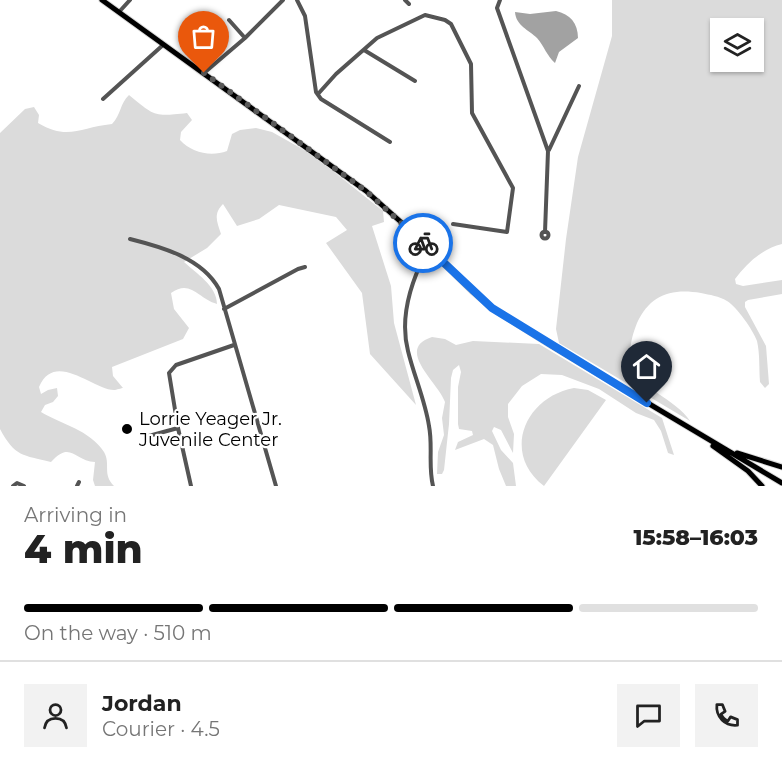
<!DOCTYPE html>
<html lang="en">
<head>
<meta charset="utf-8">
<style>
  body { margin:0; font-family:Montserrat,sans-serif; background:#f2f2f2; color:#222; height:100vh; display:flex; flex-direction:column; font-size:22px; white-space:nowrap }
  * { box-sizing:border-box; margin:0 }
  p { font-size:20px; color:#767676 }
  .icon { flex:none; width:33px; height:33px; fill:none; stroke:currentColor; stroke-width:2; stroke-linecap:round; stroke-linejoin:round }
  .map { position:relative; height:486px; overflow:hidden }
  .side { display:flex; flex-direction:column; background:#fff; flex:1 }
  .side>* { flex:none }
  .controls { position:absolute; left:710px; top:18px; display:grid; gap:12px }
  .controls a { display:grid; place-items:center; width:54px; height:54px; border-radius:0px; background:#fff; box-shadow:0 2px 4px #0004; font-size:30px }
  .pin { position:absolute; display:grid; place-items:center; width:51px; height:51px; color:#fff; margin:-62px -26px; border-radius:50% 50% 50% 0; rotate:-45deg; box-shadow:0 0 6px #0007 }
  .pin .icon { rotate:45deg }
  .courier { position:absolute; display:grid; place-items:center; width:60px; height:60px; margin:-30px; border:4px solid #1a73e8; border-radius:50%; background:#fff; color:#222; box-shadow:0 2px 8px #0007 }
  .headline em { font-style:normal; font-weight:800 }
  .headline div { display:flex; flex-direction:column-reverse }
  .headline { display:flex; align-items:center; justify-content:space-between; height:102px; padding:0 24px }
  h1 { font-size:39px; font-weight:800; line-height:45px }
  .bar { display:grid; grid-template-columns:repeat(4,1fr); gap:9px 6px; align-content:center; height:72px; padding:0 24px }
  .bar i { height:8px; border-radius:4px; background:#e0e0e0 }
  .bar .active { background:#000 }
  .bar p { grid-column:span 4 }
  .line { display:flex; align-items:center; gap:15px; padding:0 24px; border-top:2px solid #e0e0e0 }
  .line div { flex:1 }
  .round { display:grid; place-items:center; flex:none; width:63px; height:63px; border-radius:0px; background:#f2f2f2 }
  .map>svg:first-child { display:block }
  .green { fill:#dbdbdb; fill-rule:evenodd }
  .water { fill:#a2a2a2 }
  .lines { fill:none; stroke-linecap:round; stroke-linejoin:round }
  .major-casing { stroke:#dbdbdb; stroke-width:7 }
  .minor { stroke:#545454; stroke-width:4 }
  .major { stroke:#000; stroke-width:5 }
  .done { stroke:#595959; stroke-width:6; stroke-dasharray:0 10.8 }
  .route { stroke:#1a73e8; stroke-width:8 }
  .poi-dot { fill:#000; stroke:#fff; stroke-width:2 }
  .labels { text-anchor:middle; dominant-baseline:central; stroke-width:4.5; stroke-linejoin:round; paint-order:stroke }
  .poi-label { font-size:18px; fill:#000; stroke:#fff; text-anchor:start }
</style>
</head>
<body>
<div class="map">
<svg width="782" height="486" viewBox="0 0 782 486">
  <rect width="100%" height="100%" fill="#fff"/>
  <path class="green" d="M 612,0 L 782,0 L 782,244 C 762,249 747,263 735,279 L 736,284 L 743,286 L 782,280 L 782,294 L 748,300 L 745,302 L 745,307 L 766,346 L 769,384 L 765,388 L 760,382 C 759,369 760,354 757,341 C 753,330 737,307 727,301 C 719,296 710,295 701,293 C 671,288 650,295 637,323 C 632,336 628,350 632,363 C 640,390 676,399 690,421 L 559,343 L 556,329 L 566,239 L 578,157 L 612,36 ZM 720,28 L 753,28 L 753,62 L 720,62 Z
    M 129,95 C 155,116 153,117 187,113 L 192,120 L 181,132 L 180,140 C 192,153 211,157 227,151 L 232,134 L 240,130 L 256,128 L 272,132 L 313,155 L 383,211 L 384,222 L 372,226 L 391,286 L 394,323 L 416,405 L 370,354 L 362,293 L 326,243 L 347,230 L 336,217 L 279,205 L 259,219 L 237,226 L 223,204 C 213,214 217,222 221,234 L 207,248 L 184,262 C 196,273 217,286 217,304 C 198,299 191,279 171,293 L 174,309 L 189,328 L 183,339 L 112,367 L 113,376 L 123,388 C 122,388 116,390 114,390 C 93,390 55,350 39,387 L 41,394 L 48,390 L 57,388 L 58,396 L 53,402 L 45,405 L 41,412 C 61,424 90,430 104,452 C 111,464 102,474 114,486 L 95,486 L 93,480 L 95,462 C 74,461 71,440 51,462 C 23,455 15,457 0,429 L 0,133 L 25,109 L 34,107 L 39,115 L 38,123 C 68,141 81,127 112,124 C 121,115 120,103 129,95 Z
    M 432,337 L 445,339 L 456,345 L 473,341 L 539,344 L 662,418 L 674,455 L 668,453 L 661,431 L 654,420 L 636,413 L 599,389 L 562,375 L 541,374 L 522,386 L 508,404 L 508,417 L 514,434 L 513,453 L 501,430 L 494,427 L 492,431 L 501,450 L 513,463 L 516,486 L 506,486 L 499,469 L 493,445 L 484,439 L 455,450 L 458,442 L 473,435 L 472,431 L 459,429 L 458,424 L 458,387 L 461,372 L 459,365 L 453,370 L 451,378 L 449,424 L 444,470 L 442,474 L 437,474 L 438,452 L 444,435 L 442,418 L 445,402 C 439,383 394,349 432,337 Z
    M 574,388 L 588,390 L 606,400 L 544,486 C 501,453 525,397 574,388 Z"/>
  <path class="water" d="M 556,11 C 570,14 578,23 578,38 L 559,52 L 555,63 C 547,56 544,46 537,38 C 529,30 516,26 515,12 L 530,14 Z"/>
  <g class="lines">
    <defs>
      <path id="major" d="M 102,0 L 366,191 L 402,223 L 472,291 L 492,308 L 552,346 L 782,483
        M 713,446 L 748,471 L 762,486
        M 737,453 L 782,467"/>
    </defs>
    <use href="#major" class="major-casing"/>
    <path class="minor" d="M 297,0 L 305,16 L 316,92 L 321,99 L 390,142
      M 405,0 L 409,4
      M 500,0 L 497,8 L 548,151 L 545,232
      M 119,12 L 130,0
      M 229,20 L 245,38
      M 364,50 L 415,81
      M 204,73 L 245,38 L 283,0
      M 318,94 L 336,74 L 377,38 L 425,15 L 445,20 L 451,24 L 471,64 L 472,113 L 513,188 L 507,232 L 453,224
      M 103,99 L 163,45
      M 549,150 L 579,86
      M541.5 235a3.5 3.5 0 1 1 7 0a3.5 3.5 0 1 1-7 0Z
      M 130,239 C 162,247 202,258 219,289 L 276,486
      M 428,249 C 412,279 399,316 408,351 C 414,376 425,400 429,426 C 433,446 428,466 433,486
      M 224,309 L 298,269 L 305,267
      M 145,437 L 178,428
      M 13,486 L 17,483 L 24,486
      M 77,486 L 79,482
      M 191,486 L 178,428 L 169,373 L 176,365 L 234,345"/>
    <use href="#major" class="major"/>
  </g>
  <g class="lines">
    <path class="done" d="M 204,73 L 366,191 L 423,243"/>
    <path class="route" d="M 423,243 L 492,308 L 647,403"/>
  </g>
  <circle class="poi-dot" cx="127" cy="429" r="6"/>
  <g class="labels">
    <g class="poi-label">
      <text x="139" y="419">Lorrie Yeager Jr.<tspan x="139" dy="21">Juvenile Center</tspan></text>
    </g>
  </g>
</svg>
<div class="controls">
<a><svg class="icon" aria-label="layers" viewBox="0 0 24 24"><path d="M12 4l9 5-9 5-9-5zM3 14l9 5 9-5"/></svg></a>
</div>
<div class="pin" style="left:204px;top:73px;background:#ea580c"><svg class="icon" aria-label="bag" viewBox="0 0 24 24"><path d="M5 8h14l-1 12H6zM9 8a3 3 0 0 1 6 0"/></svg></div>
<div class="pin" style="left:647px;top:403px;background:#1f2937"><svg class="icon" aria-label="home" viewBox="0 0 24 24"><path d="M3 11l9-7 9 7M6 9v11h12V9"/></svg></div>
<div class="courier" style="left:423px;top:243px"><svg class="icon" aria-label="bike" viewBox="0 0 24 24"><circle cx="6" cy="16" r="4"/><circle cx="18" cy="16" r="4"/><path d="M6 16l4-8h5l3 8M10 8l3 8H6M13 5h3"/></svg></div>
</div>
<section class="side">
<div class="headline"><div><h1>4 min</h1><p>Arriving in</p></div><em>15:58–16:03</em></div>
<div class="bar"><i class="active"></i><i class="active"></i><i class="active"></i><i></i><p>On the way · 510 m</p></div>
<div class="line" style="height:108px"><a class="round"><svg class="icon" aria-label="person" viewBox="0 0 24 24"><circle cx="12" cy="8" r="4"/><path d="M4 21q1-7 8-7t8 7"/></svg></a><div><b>Jordan</b><p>Courier · 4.5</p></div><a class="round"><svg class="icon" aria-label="chat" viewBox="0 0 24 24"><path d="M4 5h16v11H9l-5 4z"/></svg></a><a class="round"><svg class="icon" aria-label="phone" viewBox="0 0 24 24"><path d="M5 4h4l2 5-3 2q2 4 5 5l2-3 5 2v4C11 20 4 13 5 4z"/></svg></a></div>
</section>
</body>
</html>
